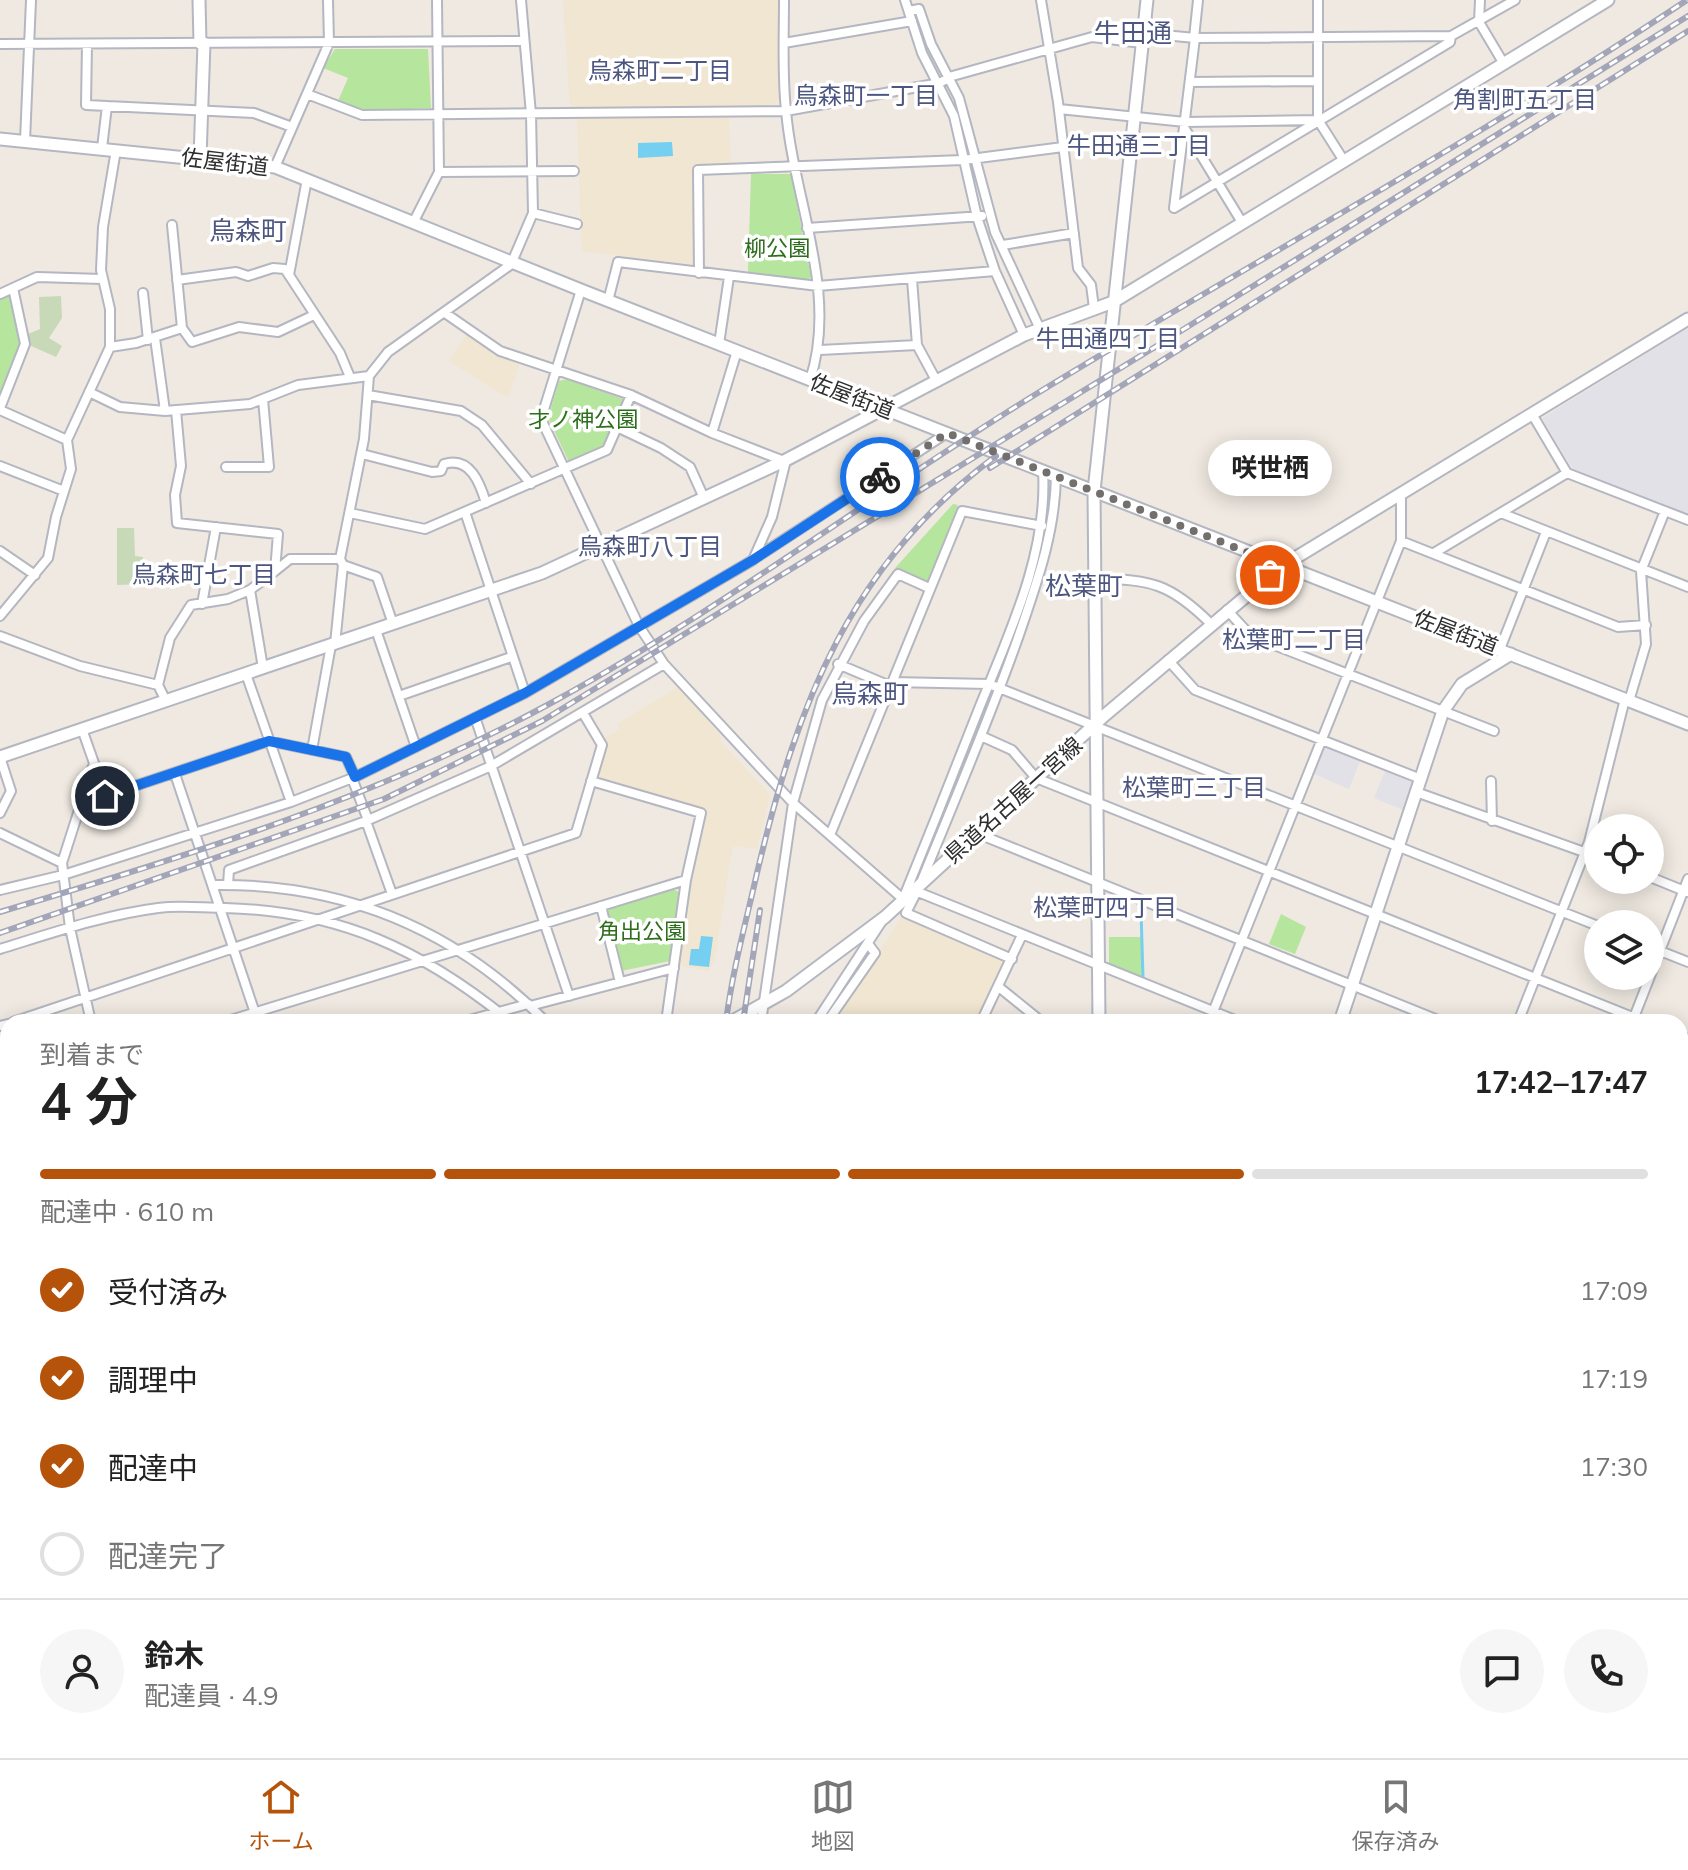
<!DOCTYPE html>
<html lang="ja">
<head>
<meta charset="utf-8">
<style>
  body { margin:0; font-family:Mulish,"Noto Sans JP",sans-serif; background:#f6f6f6; color:#222; height:100vh; display:flex; flex-direction:column; font-size:30px; white-space:nowrap }
  * { box-sizing:border-box; margin:0 }
  p { font-size:26px; color:#767676 }
  .icon { flex:none; width:44px; height:44px; fill:none; stroke:currentColor; stroke-width:2; stroke-linecap:round; stroke-linejoin:round }
  .map { position:relative; flex:1; overflow:hidden }
  .panel { position:absolute; left:0px; top:1014px; width:1688px; height:744px; display:flex; flex-direction:column; background:#fff; border-radius:24px 24px 0 0; box-shadow:0 4px 20px #0003 }
  .panel>* { flex:none }
  .tools { position:absolute; left:1584px; top:814px; display:grid; gap:16px }
  .tools a { display:grid; place-items:center; width:80px; height:80px; border-radius:50%; background:#fff; box-shadow:0 4px 20px #0003; font-size:40px }
  .pin { position:absolute; display:grid; place-items:center; width:68px; height:68px; color:#fff; margin:-34px; border:4px solid #fff; border-radius:50%; box-shadow:0 2px 8px #0007 }
  .courier { position:absolute; display:grid; place-items:center; width:80px; height:80px; margin:-40px; border:6px solid #1a73e8; border-radius:50%; background:#fff; color:#222; box-shadow:0 2px 10px #0007 }
  .bubble { position:absolute; height:56px; border-radius:28px; background:#fff; box-shadow:0 4px 20px #0003; font-size:26px; font-weight:700; line-height:56px; text-align:center }
  .summary em { font-style:normal; font-weight:700 }
  .summary div { display:flex; flex-direction:column-reverse }
  .summary { display:flex; align-items:center; justify-content:space-between; height:136px; padding:0 40px }
  h1 { font-size:52px; font-weight:700; line-height:60px }
  .bar { display:grid; grid-template-columns:repeat(4,1fr); gap:12px 8px; align-content:center; height:96px; padding:0 40px }
  .bar i { height:10px; border-radius:6px; background:#e0e0e0 }
  .bar .on { background:#b45309 }
  .bar p { grid-column:span 4 }
  .line { display:flex; align-items:center; gap:20px; padding:0 40px; border-top:2px solid #e0e0e0 }
  .line div { flex:1 }
  .round { display:grid; place-items:center; flex:none; width:84px; height:84px; border-radius:42px; background:#f6f6f6 }
  ol { padding:0 40px; list-style:none }
  li { display:flex; align-items:center; gap:24px; height:88px }
  li p { margin-inline-start:auto }
  li .icon { padding:8px; border-radius:50%; background:#b45309; color:#fff; stroke-width:4 }
  li:last-child { color:#767676 }
  li i { width:44px; height:44px; border:4px solid #e0e0e0; border-radius:50% }
  .tab-bar { display:flex; justify-content:space-around; align-items:center; height:112px; border-top:2px solid #e0e0e0; background:#fff; font-size:22px; color:#767676 }
  .tab-bar a { display:grid; justify-items:center; gap:4px }
  .tab-bar .on { color:#b45309 }
  .map>svg:first-child { display:block }
  .industrial { fill:#e3e1e8 }
  .education { fill:#f0e6d1 }
  .green { fill:#b6e59e }
  .cemetery { fill:#c8d9b8 }
  .water { fill:#75cff0 }
  .lines { fill:none; stroke-linecap:round; stroke-linejoin:round }
  .stream { stroke:#75cff0; stroke-width:3 }
  .street-casing { stroke:#b4b7c1; stroke-width:12 }
  .secondary-casing { stroke:#b4b7c1; stroke-width:15 }
  .street { stroke:#fff; stroke-width:8 }
  .secondary { stroke:#fff; stroke-width:11 }
  .rail-casing { stroke:#a3a6b8; stroke-width:6 }
  .rail { stroke:#fff; stroke-width:3; stroke-dasharray:9; stroke-linecap:butt }
  .done { stroke:#726f6d; stroke-width:8; stroke-dasharray:0 14.4 }
  .route { stroke:#1a73e8; stroke-width:10 }
  .labels { text-anchor:middle; dominant-baseline:central; stroke-width:7; stroke-linejoin:round; paint-order:stroke }
  .street-label { font-size:22px; fill:#2e2e2e; stroke:#fff }
  .park-label { font-size:22px; fill:#2c6e1b; stroke:#fff }
  .neighbourhood-label { font-size:24px; fill:#4d5680; stroke:#fff }
  .quarter-label { font-size:26px; fill:#4d5680; stroke:#fff }
</style>
</head>
<body>
<div class="map">
<svg width="1688" height="1758" viewBox="0 0 1688 1758">
  <rect width="100%" height="100%" fill="#efe9e1"/>
  <path class="industrial" d="M 1688,328 L 1688,517 L 1575,473 L 1542,418 Z
    M 1328,746 L 1361,759 L 1349,789 L 1314,774 L 1324,748 Z
    M 1386,769 L 1413,783 L 1403,810 L 1374,798 Z"/>
  <path class="education" d="M 563,0 L 779,0 L 780,97 L 774,105 L 570,108 Z
    M 729,116 L 731,166 L 694,167 L 695,265 L 582,251 L 577,118 Z
    M 468,333 L 497,353 L 520,362 L 508,398 L 449,361 Z
    M 678,687 L 721,736 L 720,741 L 770,795 L 757,849 L 735,846 L 732,849 L 715,958 L 709,971 L 679,966 L 690,881 L 705,810 L 599,779 L 596,774 L 604,738 L 620,729 L 617,724 Z
    M 903,914 L 1009,960 L 978,1022 L 828,1022 L 861,982 Z"/>
  <path class="green" d="M 335,49 L 428,49 L 431,108 L 366,111 L 338,101 L 348,78 L 323,68 Z
    M 751,174 L 791,174 L 811,277 L 807,281 L 748,273 Z
    M 12,294 L 22,345 L 0,400 L 0,300 Z
    M 567,379 L 626,400 L 605,445 L 569,462 L 548,418 L 559,381 Z
    M 953,504 L 958,505 L 928,580 L 923,581 L 895,568 Z
    M 673,889 L 679,892 L 670,961 L 621,971 L 605,914 L 607,909 Z
    M 1281,914 L 1306,927 L 1295,954 L 1269,944 Z
    M 1109,937 L 1142,937 L 1143,978 L 1109,965 Z
    M 8,1094 L 8,1151 L 0,1153 L 0,1097 Z"/>
  <path class="cemetery" d="M 61,296 L 62,318 L 49,338 L 62,346 L 56,357 L 29,345 L 28,334 L 40,329 L 39,297 Z
    M 117,528 L 134,528 L 135,556 L 143,557 L 143,584 L 117,585 Z"/>
  <path class="water" d="M 672,142 L 673,156 L 638,158 L 638,143 Z
    M 701,936 L 713,937 L 709,967 L 689,965 L 691,949 L 699,949 Z"/>
  <g class="lines">
    <path class="stream" d="M 1141,911 L 1143,978
      M 825,1016 L 869,954"/>
    <defs>
      <path id="street" d="M 784,0 C 784,36 782,74 786,110 C 793,198 839,292 810,380
        M 905,0 L 922,53 L 954,116 L 977,217 L 995,271 L 1024,335
        M 1041,0 L 1058,102 L 1078,268 L 1091,285 L 1094,308
        M 1318,0 L 1318,120 L 1344,161
        M 1480,0 L 1479,22 L 1504,64
        M 909,11 L 919,9 L 931,44 L 959,98 L 995,232 L 1040,329
        M 1143,33 L 1195,38 L 1451,36 L 1515,0
        M 1194,38 L 1198,0
        M 1195,38 L 1174,208 L 1450,42 L 1451,36
        M 784,43 L 912,21
        M 0,44 L 524,41
        M 87,44 L 86,105 L 254,113 L 292,127
        M 1190,82 L 1318,81
        M 307,94 L 362,115 L 786,111 L 940,83 L 949,77 L 1092,37 L 1142,43
        M 1059,109 L 1185,122 L 1318,120
        M 1185,129 L 1243,224
        M 25,141 L 31,0
        M 102,148 L 107,106
        M 275,167 L 329,43 L 328,0
        M 439,172 L 574,171
        M 533,213 L 577,224
        M 413,223 L 439,172 L 437,0
        M 172,225 L 182,328
        M 807,228 L 982,216
        M 1003,245 L 1074,233
        M 512,262 L 533,213 L 531,114 L 521,0
        M 699,273 L 698,170 L 963,160 L 1063,147
        M 289,275 L 307,179
        M 912,279 L 917,345 L 937,382
        M 177,280 L 236,272 L 248,276 L 273,268 L 285,269 L 340,353 L 350,377
        M 581,290 L 541,419 L 639,626 L 664,664 L 793,803 L 903,899 C 929,835 955,770 980,706 C 1010,632 1048,552 1043,471
        M 143,293 L 148,340
        M 0,294 L 37,277 L 102,279
        M 608,301 L 618,262 L 818,286 L 995,271
        M 445,313 L 500,351 L 631,395 L 712,433 L 784,461
        M 155,338 L 165,411
        M 719,344 L 729,277
        M 110,347 L 136,343 L 182,328 L 192,342 L 239,327 L 278,332 L 314,315
        M 820,350 L 917,345
        M 89,392 L 120,407 L 165,411 L 250,404 L 298,385 L 369,376 L 388,352 L 513,263
        M 368,395 L 461,411 L 482,425 L 531,484
        M 0,408 L 25,344 L 13,288
        M 0,410 L 67,440
        M 176,410 L 181,466 L 175,495 L 177,523 L 278,534 L 275,571 L 250,590 L 263,668
        M 1532,414 L 1567,473 L 1688,520
        M 619,428 L 661,448 L 690,467 L 704,498
        M 712,433 L 737,351
        M 362,454 L 432,472 L 441,471 L 444,464 C 470,456 480,483 486,503
        M 0,466 L 64,491
        M 226,467 L 269,467 L 263,399
        M 465,512 L 525,693
        M 350,513 L 425,529 L 607,450 L 631,395
        M 1501,513 L 1688,587
        M 1401,541 L 1618,627 L 1646,625
        M 0,551 L 35,575
        M 1434,553 L 1567,473
        M 754,559 L 947,433
        M 343,565 L 377,577 L 393,624
        M 275,571 L 290,559 L 340,559
        M 1096,579 C 1151,579 1171,584 1211,624
        M 202,604 L 216,527
        M 1227,610 L 1251,636 L 1494,731
        M 0,616 L 48,558 L 56,517 L 71,469 L 67,440 L 110,347 L 110,309 L 101,270 L 103,227 L 116,150
        M 376,630 L 416,747
        M 0,636 L 80,666 L 158,685 L 166,701
        M 335,644 L 343,565 L 340,559 L 364,439 L 369,376
        M 1500,649 L 1546,532
        M 1168,660 L 1195,690 L 1421,779
        M 838,664 L 890,686
        M 246,674 L 291,802
        M 892,682 L 989,684 L 1598,926
        M 158,685 L 170,638 L 191,605 L 228,599 L 250,590
        M 399,696 L 511,657
        M 1629,701 L 1646,644 L 1641,571 L 1665,511
        M 476,720 L 569,996
        M 82,729 L 94,763 L 62,863 L 70,928 L 91,1022
        M 981,736 L 1012,750 L 1036,778 L 1645,1022
        M 312,750 L 331,645
        M 175,774 L 258,1022
        M 352,778 L 368,820
        M 591,781 L 701,813 L 686,880 L 666,1022
        M 1491,781 L 1492,821
        M 1416,792 L 1598,857
        M 81,804 L 269,741 L 346,757 L 355,777
        M 0,813 L 11,791 L 0,757
        M 366,821 L 392,894
        M 0,833 L 62,863
        M 976,833 L 1443,1022
        M 830,835 L 962,511 L 1042,526
        M 1650,877 L 1687,892
        M 922,880 C 955,799 990,718 1019,635 C 1037,582 1055,533 1056,476
        M 213,885 C 343,883 455,929 546,1022
        M 228,885 L 229,870 L 366,821 L 491,766 L 664,664
        M 0,890 L 63,875 L 291,802 L 355,777 L 525,693 L 753,560 L 772,517 L 786,460
        M 913,890 L 1240,1022
        M 916,893 L 906,913 L 1012,959
        M 601,906 L 620,982
        M 1650,947 L 1688,962
        M 0,949 C 52,933 104,915 158,908 C 180,905 203,908 225,908 C 340,911 423,950 511,1022
        M 1000,988 L 1042,1022
        M 530,1006 L 674,968
        M 1633,1020 L 1688,879
        M 13,1022 L 576,833 L 602,745 L 583,713
        M 224,1022 L 686,880
        M 462,1022 L 528,1004
        M 761,1022 L 793,803 L 822,700 L 864,621 L 898,574 L 929,588
        M 816,1022 L 882,921
        M 827,1022 L 875,953 L 869,945
        M 981,1022 L 1022,935
        M 1209,1022 L 1401,541 L 1401,495
        M 1518,1022 L 1589,842 L 1625,699
        M 0,1026 L 8,1024
        M 1680,1036 L 1688,1039
        M 0,1092 L 8,1090
        M 1680,1116 L 1688,1120
        M 0,1161 L 8,1159
        M 1680,1196 L 1688,1199
        M 1680,1229 L 1688,1209
        M 1680,1274 L 1688,1277
        M 0,1343 L 8,1343
        M 1680,1351 L 1688,1354
        M 0,1410 L 8,1411
        M 1680,1423 L 1688,1426
        M 0,1483 L 8,1483
        M 1680,1486 L 1688,1489
        M 0,1540 L 8,1541
        M 1680,1547 L 1688,1549
        M 1680,1627 L 1688,1604
        M 0,1676 L 8,1676
        M 1680,1682 L 1688,1685
        M 0,1737 L 8,1739
        M 64,1750 L 79,1753
        M 926,1750 L 926,1758
        M 1673,1750 L 1688,1756
        M 293,1758 L 295,1750
        M 359,1758 L 362,1750
        M 532,1758 L 536,1750 L 631,1758
        M 707,1758 L 822,1756
        M 1096,1758 L 1099,1750
        M 1328,1758 L 1328,1750
        M 1473,1758 L 1474,1750
        M 1632,1758 L 1635,1750"/>
      <path id="secondary" d="M 199,0 L 200,43
        M 0,139 L 275,167 L 581,290 L 1688,724
        M 200,158 L 204,43
        M 0,757 L 542,573 L 784,461 L 1024,335 L 1113,302 L 1608,0
        M 731,1022 L 786,991 L 885,917 L 1105,715 L 1282,566 L 1688,319
        M 1099,1022 L 1094,491 L 1147,0
        M 1340,1022 L 1443,711 L 1462,684 L 1511,654
        M 0,1243 L 8,1241
        M 1680,1609 L 1688,1612
        M 636,1750 L 637,1758
        M 1193,1758 L 1194,1750"/>
    </defs>
    <use href="#street" class="street-casing"/>
    <use href="#secondary" class="secondary-casing"/>
    <use href="#street" class="street"/>
    <use href="#secondary" class="secondary"/>
    <defs>
      <path id="rail" d="M 990,468 L 1688,31
        M 0,912 C 188,856 379,797 551,703 C 721,610 876,492 1041,391 C 1256,260 1478,139 1687,0
        M 0,933 L 384,799 L 542,721 L 1155,347 L 1688,16
        M 726,1022 C 732,972 746,922 757,873 C 797,704 850,564 996,456
        M 743,1022 L 760,910
        M 759,1750 L 760,1758"/>
    </defs>
    <use href="#rail" class="rail-casing"/>
    <use href="#rail" class="rail"/>
  </g>
  <g class="lines">
    <path class="done" d="M 880,477 L 947,433 L 1282,566 L 1270,575"/>
    <path class="route" d="M 105,796 L 269,741 L 346,757 L 355,777 L 525,693 L 753,560 L 880,477"/>
  </g>
  <g class="labels">
    <g class="street-label">
      <text transform="translate(225 162) rotate(7)">佐屋街道</text>
      <text transform="translate(852 396) rotate(21)">佐屋街道</text>
      <text transform="translate(1456 632) rotate(21)">佐屋街道</text>
      <text transform="translate(1013 800) rotate(-42)">県道名古屋一宮線</text>
    </g>
    <g class="park-label">
      <text x="777" y="248">柳公園</text>
      <text x="583" y="419">才ノ神公園</text>
      <text x="642" y="931">角出公園</text>
    </g>
    <g class="neighbourhood-label">
      <text x="660" y="70">烏森町二丁目</text>
      <text x="866" y="95">烏森町一丁目</text>
      <text x="1525" y="99">角割町五丁目</text>
      <text x="1139" y="145">牛田通三丁目</text>
      <text x="1108" y="338">牛田通四丁目</text>
      <text x="650" y="546">烏森町八丁目</text>
      <text x="204" y="574">烏森町七丁目</text>
      <text x="1294" y="639">松葉町二丁目</text>
      <text x="1194" y="787">松葉町三丁目</text>
      <text x="1105" y="907">松葉町四丁目</text>
    </g>
    <g class="quarter-label">
      <text x="1133" y="32">牛田通</text>
      <text x="248" y="230">烏森町</text>
      <text x="1084" y="585">松葉町</text>
      <text x="870" y="693">烏森町</text>
    </g>
  </g>
</svg>
<div class="tools">
<a><svg class="icon" aria-label="locate" viewBox="0 0 24 24"><circle cx="12" cy="12" r="6"/><path d="M12 2v4M12 18v4M2 12h4M18 12h4"/></svg></a>
<a><svg class="icon" aria-label="layers" viewBox="0 0 24 24"><path d="M12 4l9 5-9 5-9-5zM3 14l9 5 9-5"/></svg></a>
</div>
<div class="pin" style="left:1270px;top:575px;background:#ea580c"><svg class="icon" aria-label="bag" viewBox="0 0 24 24"><path d="M5 8h14l-1 12H6zM9 8a3 3 0 0 1 6 0"/></svg></div>
<div class="pin" style="left:105px;top:796px;background:#1f2937"><svg class="icon" aria-label="home" viewBox="0 0 24 24"><path d="M3 11l9-7 9 7M6 9v11h12V9"/></svg></div>
<div class="courier" style="left:880px;top:477px"><svg class="icon" aria-label="bike" viewBox="0 0 24 24"><circle cx="6" cy="16" r="4"/><circle cx="18" cy="16" r="4"/><path d="M6 16l4-8h5l3 8M10 8l3 8H6M13 5h3"/></svg></div>
<div class="bubble" style="left:1208px;top:440px;width:124px">咲世栖</div>
<section class="panel">
<div class="summary"><div><h1>4 分</h1><p>到着まで</p></div><em>17:42–17:47</em></div>
<div class="bar"><i class="on"></i><i class="on"></i><i class="on"></i><i></i><p>配達中 · 610 m</p></div>
<ol>
<li><svg class="icon" aria-label="check" viewBox="0 0 24 24"><path d="M5 12l5 5 9-10"/></svg>受付済み<p>17:09</p></li>
<li><svg class="icon" aria-label="check" viewBox="0 0 24 24"><path d="M5 12l5 5 9-10"/></svg>調理中<p>17:19</p></li>
<li><svg class="icon" aria-label="check" viewBox="0 0 24 24"><path d="M5 12l5 5 9-10"/></svg>配達中<p>17:30</p></li>
<li><i></i>配達完了</li>
</ol>
<div class="line" style="height:144px"><a class="round"><svg class="icon" aria-label="person" viewBox="0 0 24 24"><circle cx="12" cy="8" r="4"/><path d="M4 21q1-7 8-7t8 7"/></svg></a><div><b>鈴木</b><p>配達員 · 4.9</p></div><a class="round"><svg class="icon" aria-label="chat" viewBox="0 0 24 24"><path d="M4 5h16v11H9l-5 4z"/></svg></a><a class="round"><svg class="icon" aria-label="phone" viewBox="0 0 24 24"><path d="M5 4h4l2 5-3 2q2 4 5 5l2-3 5 2v4C11 20 4 13 5 4z"/></svg></a></div>
</section>
</div>
<nav class="tab-bar">
<a class="on"><svg class="icon" aria-label="home" viewBox="0 0 24 24"><path d="M3 11l9-7 9 7M6 9v11h12V9"/></svg>ホーム</a>
<a><svg class="icon" aria-label="map" viewBox="0 0 24 24"><path d="M3 6l6-2 6 2 6-2v14l-6 2-6-2-6 2zM9 4v14M15 6v14"/></svg>地図</a>
<a><svg class="icon" aria-label="saved" viewBox="0 0 24 24"><path d="M7 4h10v16l-5-4-5 4z"/></svg>保存済み</a>
</nav>
</body>
</html>
